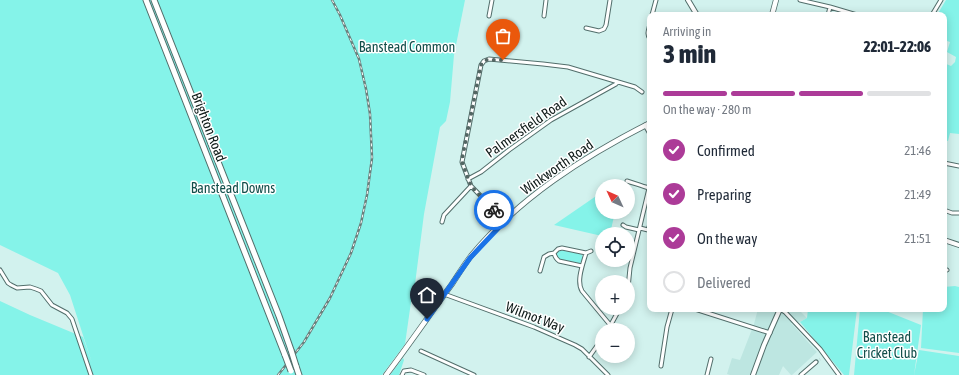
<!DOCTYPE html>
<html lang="en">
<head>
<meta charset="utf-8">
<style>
  body { margin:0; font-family:"Asap Condensed",sans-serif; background:#f2f2f3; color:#1f2937; height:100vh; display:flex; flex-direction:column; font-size:15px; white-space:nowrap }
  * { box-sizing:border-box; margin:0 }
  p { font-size:13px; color:#747a83 }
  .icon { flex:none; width:22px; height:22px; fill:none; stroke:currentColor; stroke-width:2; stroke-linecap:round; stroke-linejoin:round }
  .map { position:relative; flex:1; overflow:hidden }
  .side { position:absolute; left:647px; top:12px; width:300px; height:300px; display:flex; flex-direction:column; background:#fff; border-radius:8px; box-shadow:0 2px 10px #0003 }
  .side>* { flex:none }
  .needle { width:26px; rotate:314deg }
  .tools { position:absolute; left:595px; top:179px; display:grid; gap:8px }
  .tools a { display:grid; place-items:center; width:40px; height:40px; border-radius:50%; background:#fff; box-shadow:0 2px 10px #0003; font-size:20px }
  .pin { position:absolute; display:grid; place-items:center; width:34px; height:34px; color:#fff; margin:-41px -17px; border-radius:50% 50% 50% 0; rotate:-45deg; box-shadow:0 0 4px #0007 }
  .pin .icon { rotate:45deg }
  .courier { position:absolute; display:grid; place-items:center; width:40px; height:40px; margin:-20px; border:3px solid #1a73e8; border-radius:50%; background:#fff; color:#222; box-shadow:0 1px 5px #0007 }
  .summary em { font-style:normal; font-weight:800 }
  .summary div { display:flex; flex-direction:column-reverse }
  .summary { display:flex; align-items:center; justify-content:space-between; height:68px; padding:0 16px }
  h1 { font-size:26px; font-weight:800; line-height:30px }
  .bar { display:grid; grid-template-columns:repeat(4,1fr); gap:6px 4px; align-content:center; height:48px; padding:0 16px }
  .bar i { height:5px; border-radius:3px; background:#e0e1e3 }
  .bar .current { background:#ac3b98 }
  .bar p { grid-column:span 4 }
  ol { padding:0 16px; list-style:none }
  li { display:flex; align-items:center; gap:12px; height:44px }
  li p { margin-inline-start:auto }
  li .icon { padding:4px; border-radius:50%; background:#ac3b98; color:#fff; stroke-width:4 }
  li:last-child { color:#747a83 }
  li i { width:22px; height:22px; border:2px solid #e0e1e3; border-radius:50% }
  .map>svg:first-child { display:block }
  .built { fill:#bde6e1 }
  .green { fill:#85f3e9 }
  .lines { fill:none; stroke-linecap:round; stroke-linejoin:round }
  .street-tunnel { stroke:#b5d2ce; stroke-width:3; stroke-dasharray:3 1.5; stroke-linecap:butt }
  .street-casing { stroke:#526e6b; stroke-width:5 }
  .secondary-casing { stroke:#526e6b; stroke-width:6 }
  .primary-casing { stroke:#526e6b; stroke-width:6 }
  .highway-casing { stroke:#526e6b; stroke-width:7 }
  .street { stroke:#fff; stroke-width:3 }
  .secondary { stroke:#fff; stroke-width:4 }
  .primary { stroke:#fff; stroke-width:4.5 }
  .highway { stroke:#fff; stroke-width:5 }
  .rail-casing { stroke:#6a7f7c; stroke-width:2.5 }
  .rail { stroke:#fff; stroke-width:1; stroke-dasharray:3; stroke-linecap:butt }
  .highway-bridge-casing { stroke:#526e6b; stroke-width:7; stroke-linecap:butt }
  .highway-bridge { stroke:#fff; stroke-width:5 }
  .done { stroke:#536663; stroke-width:4; stroke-dasharray:0 7.2 }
  .route { stroke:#1a73e8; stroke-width:5 }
  .labels { text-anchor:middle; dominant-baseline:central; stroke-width:3; stroke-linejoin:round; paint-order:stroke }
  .park-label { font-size:14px; fill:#114e4a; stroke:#fff }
  .street-label { font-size:14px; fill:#0e1a18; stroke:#fff }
</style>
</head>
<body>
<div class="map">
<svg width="959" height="375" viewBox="0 0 959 375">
  <rect width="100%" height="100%" fill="#d2f2ee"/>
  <path class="built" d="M 758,309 L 798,309 L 807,318 L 800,322 L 791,323 L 817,352 L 792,375 L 791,375 L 783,366 L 779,375 L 730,375 L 727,374 L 732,358 L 740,360 L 754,324 Z"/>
  <path class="green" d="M 0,0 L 465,0 L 454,55 L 450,102 L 446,121 L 440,127 L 424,214 L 415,284 L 411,302 L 405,344 L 382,375 L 0,375 L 0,301 L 30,315 L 83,337 L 92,363 L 70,295 L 58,273 L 0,245 Z
    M 946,0 L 959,0 L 959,134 L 950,133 L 948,141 L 944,140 L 944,63 L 951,66 L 955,62 L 956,57 L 947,52 L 950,42 L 944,40 L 944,15 L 937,15 Z
    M 602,192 L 602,212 L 615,212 L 610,234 L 602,234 L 602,236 L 554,225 Z
    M 558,250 L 560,250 L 581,254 L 582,255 L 583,259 L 580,263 L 578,263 L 558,259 L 557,258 L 556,254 Z
    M 955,286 L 959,287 L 959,353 L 921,348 L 923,309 L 944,309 L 944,287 Z
    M 808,309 L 857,309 L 849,375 L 844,375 L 800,322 L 807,318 Z
    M 860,309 L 881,309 L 921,325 L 914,375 L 919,350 L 959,356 L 959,375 L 854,375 Z
    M 403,358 L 404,360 L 399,375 L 390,375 Z"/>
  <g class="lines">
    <path class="street-tunnel" d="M 816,362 L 820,359"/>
    <defs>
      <path id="street" d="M 800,0 L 830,7 L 857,15
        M 652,15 L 656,0
        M 828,15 L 830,7
        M 932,15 L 941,0
        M 489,16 L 492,0
        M 544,16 L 546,0
        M 650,24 C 649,29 646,34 650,39
        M 586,28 L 599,31 L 604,29 L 606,25 L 610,0
        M 645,125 L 650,134
        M 944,163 L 959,166
        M 468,179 L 481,172 L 509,150 L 551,120 L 616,84 L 617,82
        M 627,181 C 634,183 641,186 649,188
        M 944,210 L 952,213 L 959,213
        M 505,221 L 471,186 L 462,162 L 481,65 L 484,61 L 489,59 L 543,64 L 568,67 L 635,87 L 642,92
        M 442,222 L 444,215 L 471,186
        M 623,225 L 626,227 L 639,230
        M 640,228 L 648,230 L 650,224
        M 586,253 C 583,264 576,281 582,291 L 611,326
        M 582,266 L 559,261 C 556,259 555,257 554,253 L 558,249 L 562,248 L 586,253 L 591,251
        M 0,270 L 8,283 L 11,285 L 17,288 L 30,287 L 36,289 L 41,291 L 52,305 L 67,313 L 72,319 L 91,375
        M 540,271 L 544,257 L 549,254 L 554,253
        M 944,271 L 947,270
        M 628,288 L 630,268 L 650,184
        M 444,294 L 534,327 L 575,345 L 582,349 L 608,375
        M 695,309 L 770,333
        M 780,309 L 785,312 L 820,349 L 839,375
        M 608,330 L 620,308
        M 421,351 L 474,375
        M 589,357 L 602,339
        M 661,366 L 667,327 L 672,309
        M 402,375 L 404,371 L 411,370 L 424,375
        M 707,375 L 711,359
        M 801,375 L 816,362"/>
      <path id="secondary" d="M 688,0 L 697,15
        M 944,240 L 959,245
        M 753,375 L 764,345 L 780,309"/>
      <path id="primary" d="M 772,15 L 776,0
        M 386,375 C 409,345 430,314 452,284 C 458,275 464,265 471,256 C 519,198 583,157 650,123"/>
      <path id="highway" d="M 146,0 L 285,355
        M 154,0 L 279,316 L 291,350
        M 296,366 L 299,375"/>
    </defs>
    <use href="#street" class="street-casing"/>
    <use href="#secondary" class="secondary-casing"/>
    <use href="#primary" class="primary-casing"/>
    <use href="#highway" class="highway-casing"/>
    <use href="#street" class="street"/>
    <use href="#secondary" class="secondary"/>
    <use href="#primary" class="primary"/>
    <use href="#highway" class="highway"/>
    <defs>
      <path id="rail" d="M 278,375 L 304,342 L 330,298 L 351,253 L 361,223 L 367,195 L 372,158 L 370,114 L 366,89 L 359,59 L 340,15 L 332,0"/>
    </defs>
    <use href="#rail" class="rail-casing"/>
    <use href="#rail" class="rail"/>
    <defs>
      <path id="highway-bridge" d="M 291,350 L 296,366
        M 285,355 L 291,371"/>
    </defs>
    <use href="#highway-bridge" class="highway-bridge-casing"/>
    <use href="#highway-bridge" class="highway-bridge"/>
  </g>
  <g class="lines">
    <path class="done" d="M 494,210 L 471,186 L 462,162 L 462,159 L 481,65 L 482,63 L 486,60 L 503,60"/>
    <path class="route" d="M 427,319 L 470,258 L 505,221 L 494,210"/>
  </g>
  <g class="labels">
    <g class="park-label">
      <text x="407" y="47">Banstead Common</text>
      <text x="233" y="188">Banstead Downs</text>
      <text x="887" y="337">Banstead<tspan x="887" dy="16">Cricket Club</tspan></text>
    </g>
    <g class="street-label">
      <text transform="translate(209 127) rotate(69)">Brighton Road</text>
      <text transform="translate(526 127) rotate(-35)">Palmersfield Road</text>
      <text transform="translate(557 167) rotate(-35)">Winkworth Road</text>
      <text transform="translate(535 317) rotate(21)">Wilmot Way</text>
    </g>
  </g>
</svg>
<div class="tools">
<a><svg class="needle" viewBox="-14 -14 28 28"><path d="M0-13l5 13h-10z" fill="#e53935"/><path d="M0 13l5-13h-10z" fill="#747a83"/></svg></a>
<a><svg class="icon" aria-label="locate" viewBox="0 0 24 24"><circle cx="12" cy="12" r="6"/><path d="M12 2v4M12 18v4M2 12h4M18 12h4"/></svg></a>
<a>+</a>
<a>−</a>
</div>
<div class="pin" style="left:503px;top:60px;background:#ea580c"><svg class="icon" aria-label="bag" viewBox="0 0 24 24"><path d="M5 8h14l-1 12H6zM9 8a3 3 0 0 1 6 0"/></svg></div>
<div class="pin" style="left:427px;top:319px;background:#1f2937"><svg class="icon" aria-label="home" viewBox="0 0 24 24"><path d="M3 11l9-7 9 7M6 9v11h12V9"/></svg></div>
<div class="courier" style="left:494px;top:210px"><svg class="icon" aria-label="bike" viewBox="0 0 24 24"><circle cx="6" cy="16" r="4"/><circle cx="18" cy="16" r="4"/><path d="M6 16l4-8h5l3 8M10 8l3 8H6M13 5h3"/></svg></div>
<section class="side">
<div class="summary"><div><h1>3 min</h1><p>Arriving in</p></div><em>22:01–22:06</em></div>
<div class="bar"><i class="current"></i><i class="current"></i><i class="current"></i><i></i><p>On the way · 280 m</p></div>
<ol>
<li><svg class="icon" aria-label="check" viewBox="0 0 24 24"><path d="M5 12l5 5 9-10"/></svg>Confirmed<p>21:46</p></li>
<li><svg class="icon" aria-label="check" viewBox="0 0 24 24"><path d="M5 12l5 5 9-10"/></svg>Preparing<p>21:49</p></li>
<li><svg class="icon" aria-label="check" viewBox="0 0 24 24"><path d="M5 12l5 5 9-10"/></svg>On the way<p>21:51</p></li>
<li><i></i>Delivered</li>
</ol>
</section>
</div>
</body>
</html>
